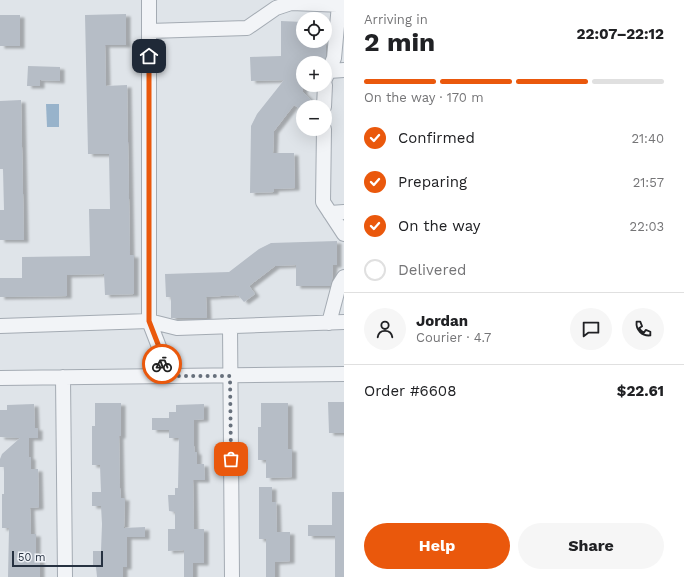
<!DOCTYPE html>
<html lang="en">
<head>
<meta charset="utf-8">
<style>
  body { margin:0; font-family:"Work Sans",sans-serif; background:#f6f6f6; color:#202124; height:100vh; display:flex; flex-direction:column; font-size:15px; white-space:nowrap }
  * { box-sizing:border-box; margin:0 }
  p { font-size:13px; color:#757577 }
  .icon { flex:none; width:22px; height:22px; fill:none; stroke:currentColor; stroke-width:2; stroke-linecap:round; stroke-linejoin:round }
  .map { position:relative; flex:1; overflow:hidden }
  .panel { display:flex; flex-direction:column; background:#fff; width:340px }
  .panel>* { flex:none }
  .controls { position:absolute; left:296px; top:12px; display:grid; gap:8px }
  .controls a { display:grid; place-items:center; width:36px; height:36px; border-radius:50%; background:#fff; box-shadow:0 4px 16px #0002; font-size:20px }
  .scale { position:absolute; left:12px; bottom:10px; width:91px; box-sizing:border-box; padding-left:4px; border:2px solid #273241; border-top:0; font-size:11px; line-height:14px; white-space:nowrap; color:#273241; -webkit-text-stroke:3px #eff2f7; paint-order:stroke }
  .pin { position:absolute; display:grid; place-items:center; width:34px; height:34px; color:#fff; margin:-17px; border-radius:8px; box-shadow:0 2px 6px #0006 }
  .courier { position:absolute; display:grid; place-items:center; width:40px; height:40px; margin:-20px; border:3px solid #ea580c; border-radius:50%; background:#fff; color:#222; box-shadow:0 1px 5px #0007 }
  .headline em { font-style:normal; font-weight:700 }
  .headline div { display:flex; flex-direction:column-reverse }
  .headline { display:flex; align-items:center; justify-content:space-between; height:68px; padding:0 20px }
  h1 { font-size:26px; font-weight:700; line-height:30px }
  .bar { display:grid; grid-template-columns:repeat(4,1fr); gap:6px 4px; align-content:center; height:48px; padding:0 20px }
  .bar i { height:5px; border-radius:3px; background:#e0e0e0 }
  .bar .active { background:#ea580c }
  .bar p { grid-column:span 4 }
  .line { display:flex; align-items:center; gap:10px; padding:0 20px; border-top:1px solid #e0e0e0 }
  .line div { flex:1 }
  .round { display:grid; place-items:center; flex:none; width:42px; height:42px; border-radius:21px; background:#f6f6f6 }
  ol { padding:0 20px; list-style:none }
  li { display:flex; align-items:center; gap:12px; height:44px }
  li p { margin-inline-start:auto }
  li .icon { padding:4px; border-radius:50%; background:#ea580c; color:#fff; stroke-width:4 }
  li:last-child { color:#757577 }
  li i { width:22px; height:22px; border:2px solid #e0e0e0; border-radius:50% }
  .primary-button { display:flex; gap:8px; margin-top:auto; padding:8px 20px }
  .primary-button a { flex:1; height:46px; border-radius:24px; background:#ea580c; color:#fff; font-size:16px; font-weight:700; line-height:46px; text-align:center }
  .primary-button a+a { background:#f6f6f6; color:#202124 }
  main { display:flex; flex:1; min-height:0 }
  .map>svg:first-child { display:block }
  .water { fill:#98b3cb }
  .building { fill:#b6bdc6; filter:url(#shadow) }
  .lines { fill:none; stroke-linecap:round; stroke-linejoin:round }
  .minor-casing { stroke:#a4abb3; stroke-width:16 }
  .minor { stroke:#f2f4f7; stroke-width:14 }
  .done { stroke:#67707c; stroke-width:4; stroke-dasharray:0 7.2 }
  .route { stroke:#ea580c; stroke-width:5 }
</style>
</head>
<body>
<main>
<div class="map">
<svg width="344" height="577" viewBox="0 0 344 577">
  <defs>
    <filter id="shadow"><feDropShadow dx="4.5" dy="2.5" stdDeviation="1" flood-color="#0004"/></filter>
  </defs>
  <rect width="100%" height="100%" fill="#dfe4e9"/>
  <path class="water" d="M 46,104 L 59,104 L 59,127 L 47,127 Z"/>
  <path class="building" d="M 126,14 L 126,45 L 105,45 L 106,86 L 127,85 L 130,255 L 134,255 L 134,294 L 105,295 L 104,274 L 67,275 L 67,296 L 0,297 L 0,278 L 22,278 L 22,257 L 90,256 L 89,209 L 110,209 L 109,154 L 88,154 L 85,15 Z
    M 0,15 L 20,15 L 20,46 L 0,46 Z
    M 281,21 L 303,22 L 303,41 L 326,41 L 326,56 L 323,62 L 303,63 L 303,92 L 311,100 L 305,107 L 303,107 L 302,110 L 294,105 L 274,131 L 273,153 L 294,153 L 295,188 L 274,189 L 274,192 L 250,193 L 251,126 L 257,114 L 284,80 L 251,81 L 250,57 L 281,56 Z
    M 28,66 L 60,67 L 60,81 L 40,80 L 40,86 L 27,86 Z
    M 21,100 L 24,240 L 0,240 L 0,210 L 4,210 L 3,169 L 0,169 L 0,101 Z
    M 337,241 L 337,265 L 333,265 L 332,280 L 330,286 L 296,286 L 296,265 L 275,266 L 249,286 L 255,294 L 244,302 L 239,296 L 238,296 L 236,295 L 206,297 L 207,318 L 171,318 L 171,297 L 166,297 L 165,274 L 229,272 L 259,249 L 271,243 Z
    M 328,402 L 344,402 L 344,433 L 329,433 Z
    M 95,403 L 121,403 L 121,436 L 119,436 L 120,488 L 121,498 L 125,498 L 124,528 L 145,527 L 145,537 L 127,537 L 127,567 L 123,567 L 123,577 L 97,577 L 96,567 L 93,567 L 93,551 L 101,551 L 102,524 L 101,506 L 92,506 L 92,492 L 101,492 L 100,465 L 92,465 L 92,426 L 95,426 Z
    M 261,403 L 288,403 L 288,449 L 292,449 L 292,477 L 266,478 L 266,460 L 258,460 L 258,427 L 261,427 Z
    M 34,404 L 35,428 L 38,428 L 38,438 L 29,438 L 29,457 L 31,457 L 31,469 L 38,469 L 39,507 L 30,508 L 31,534 L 36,534 L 36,558 L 40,558 L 40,577 L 8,577 L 9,528 L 2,528 L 2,494 L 4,494 L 4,467 L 0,467 L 0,459 L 2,454 L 20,438 L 0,437 L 0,410 L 7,410 L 7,405 Z
    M 204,404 L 204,419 L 194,420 L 194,446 L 195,452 L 197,452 L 197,464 L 204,464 L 205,480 L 193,480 L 194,529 L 204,529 L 204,563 L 193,563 L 193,577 L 184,577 L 184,550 L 168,551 L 168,529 L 175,529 L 175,512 L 169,511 L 168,495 L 175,495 L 175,488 L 178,488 L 179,438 L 169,438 L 169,430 L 152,430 L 152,418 L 169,418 L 169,412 L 176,412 L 176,405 Z
    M 259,487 L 272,487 L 272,502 L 276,502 L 277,532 L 290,532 L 290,561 L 275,562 L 275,577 L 266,577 L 266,539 L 259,539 Z
    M 332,492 L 344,492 L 344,577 L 335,577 L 335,536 L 308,536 L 308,525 L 332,525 Z"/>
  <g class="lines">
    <defs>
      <path id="minor" d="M 149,0 L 149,321 L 161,352 L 162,376
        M 149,31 L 247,28 L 276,8 L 291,3 L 344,5
        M 329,71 L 344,70
        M 325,79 L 334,58 L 339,5 L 341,0
        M 324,107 L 325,85
        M 324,129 L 323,202 L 344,234
        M 330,213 L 344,212
        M 329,323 L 339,285 L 344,277
        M 0,326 L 149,321 L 177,328 L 344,322
        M 230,326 L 232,577
        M 63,377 L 65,577
        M 0,378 L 344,374"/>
    </defs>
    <use href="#minor" class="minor-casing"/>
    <use href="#minor" class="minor"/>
  </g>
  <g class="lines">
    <path class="done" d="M 162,364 L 162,376 L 230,376 L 231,459"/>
    <path class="route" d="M 149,56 L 149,321 L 161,352 L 162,364"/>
  </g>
</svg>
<div class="controls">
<a><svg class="icon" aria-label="locate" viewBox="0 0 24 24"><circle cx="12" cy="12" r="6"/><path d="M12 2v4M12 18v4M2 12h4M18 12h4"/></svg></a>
<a>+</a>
<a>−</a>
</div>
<div class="scale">50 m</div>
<div class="pin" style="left:231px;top:459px;background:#ea580c"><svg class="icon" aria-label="bag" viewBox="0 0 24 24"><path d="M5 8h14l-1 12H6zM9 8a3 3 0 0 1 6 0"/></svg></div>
<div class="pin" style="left:149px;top:56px;background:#1f2937"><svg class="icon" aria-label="home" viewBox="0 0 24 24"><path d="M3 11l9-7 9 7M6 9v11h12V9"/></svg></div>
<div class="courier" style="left:162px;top:364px"><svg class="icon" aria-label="bike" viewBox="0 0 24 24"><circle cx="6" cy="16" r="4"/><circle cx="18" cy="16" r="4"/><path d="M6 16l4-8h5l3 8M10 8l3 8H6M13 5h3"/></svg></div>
</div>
<section class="panel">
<div class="headline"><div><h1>2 min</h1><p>Arriving in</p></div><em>22:07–22:12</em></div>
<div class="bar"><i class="active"></i><i class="active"></i><i class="active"></i><i></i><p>On the way · 170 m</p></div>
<ol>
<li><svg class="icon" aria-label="check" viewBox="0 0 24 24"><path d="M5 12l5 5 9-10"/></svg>Confirmed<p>21:40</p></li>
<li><svg class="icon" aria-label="check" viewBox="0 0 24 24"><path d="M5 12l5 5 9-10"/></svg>Preparing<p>21:57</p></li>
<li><svg class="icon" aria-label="check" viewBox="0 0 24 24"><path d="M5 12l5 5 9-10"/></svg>On the way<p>22:03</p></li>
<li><i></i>Delivered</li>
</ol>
<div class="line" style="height:72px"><a class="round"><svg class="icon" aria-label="person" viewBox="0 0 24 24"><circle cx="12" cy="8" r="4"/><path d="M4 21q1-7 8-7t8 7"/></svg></a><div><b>Jordan</b><p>Courier · 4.7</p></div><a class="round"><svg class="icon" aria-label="chat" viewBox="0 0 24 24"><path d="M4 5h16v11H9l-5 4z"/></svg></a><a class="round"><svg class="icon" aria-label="phone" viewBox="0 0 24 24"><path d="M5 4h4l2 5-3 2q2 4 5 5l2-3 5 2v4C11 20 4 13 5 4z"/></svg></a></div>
<div class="line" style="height:52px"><div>Order #6608</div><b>$22.61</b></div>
<div class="primary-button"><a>Help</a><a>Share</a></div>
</section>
</main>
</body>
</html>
